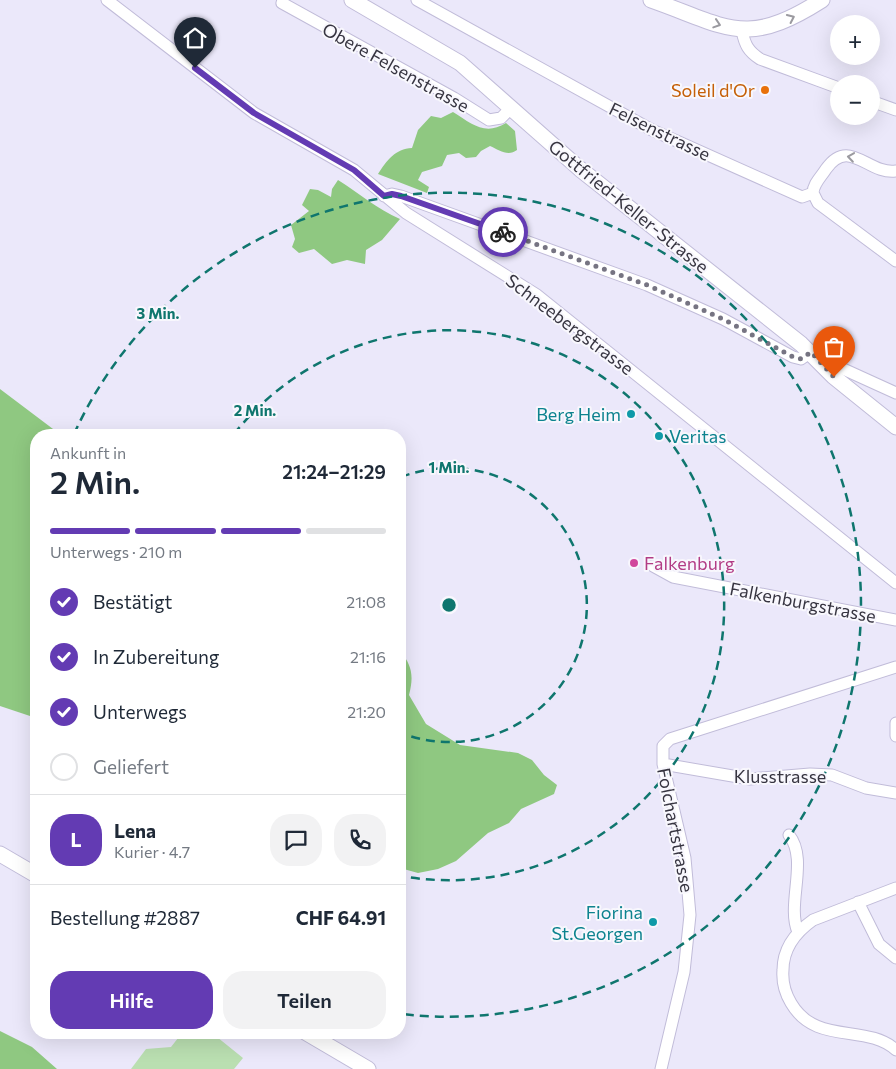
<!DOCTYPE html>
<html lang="de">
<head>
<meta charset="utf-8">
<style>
  body { margin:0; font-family:Commissioner,sans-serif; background:#f2f2f3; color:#1f2937; height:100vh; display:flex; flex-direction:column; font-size:19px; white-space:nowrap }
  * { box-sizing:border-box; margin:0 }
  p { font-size:16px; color:#747a83 }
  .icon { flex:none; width:28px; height:28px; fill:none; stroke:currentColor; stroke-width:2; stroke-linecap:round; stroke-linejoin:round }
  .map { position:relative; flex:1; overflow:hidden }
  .sheet { position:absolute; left:30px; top:429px; width:376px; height:610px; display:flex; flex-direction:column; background:#fff; border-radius:20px; box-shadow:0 5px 20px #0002 }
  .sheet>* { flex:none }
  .controls { position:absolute; left:830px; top:15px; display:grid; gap:10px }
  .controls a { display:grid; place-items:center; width:50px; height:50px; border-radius:50%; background:#fff; box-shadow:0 5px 20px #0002; font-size:25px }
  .pin { position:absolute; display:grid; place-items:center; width:42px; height:42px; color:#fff; margin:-51px -21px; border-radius:50% 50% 50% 0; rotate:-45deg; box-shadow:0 0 5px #0007 }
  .pin .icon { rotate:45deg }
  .courier { position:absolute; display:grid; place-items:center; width:50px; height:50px; margin:-25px; border:4px solid #633bb3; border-radius:50%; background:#fff; color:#222; box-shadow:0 1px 6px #0007 }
  .headline em { font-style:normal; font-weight:600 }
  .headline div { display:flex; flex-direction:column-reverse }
  .headline { display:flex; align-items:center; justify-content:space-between; height:85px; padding:0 20px }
  h1 { font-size:32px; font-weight:600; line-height:38px }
  .bar { display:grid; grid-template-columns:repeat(4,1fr); gap:8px 5px; align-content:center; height:60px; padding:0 20px }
  .bar i { height:6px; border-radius:4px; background:#e0e1e3 }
  .bar .active { background:#633bb3 }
  .bar p { grid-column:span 4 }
  .line { display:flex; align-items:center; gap:12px; padding:0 20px; border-top:1px solid #e0e1e3 }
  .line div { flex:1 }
  .round { display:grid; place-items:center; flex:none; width:52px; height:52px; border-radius:20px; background:#f2f2f3 }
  ol { padding:0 20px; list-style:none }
  li { display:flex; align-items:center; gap:15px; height:55px }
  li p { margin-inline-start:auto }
  li .icon { padding:5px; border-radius:50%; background:#633bb3; color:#fff; stroke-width:4 }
  li:last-child { color:#747a83 }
  li i { width:28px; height:28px; border:2px solid #e0e1e3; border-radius:50% }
  .primary-button { display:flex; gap:10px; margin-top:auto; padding:10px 20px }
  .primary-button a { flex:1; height:58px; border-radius:20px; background:#633bb3; color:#fff; font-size:20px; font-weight:600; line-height:58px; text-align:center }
  .primary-button a+a { background:#f2f2f3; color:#1f2937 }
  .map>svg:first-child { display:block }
  .green { fill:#badfb1 }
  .forest { fill:#8fc881 }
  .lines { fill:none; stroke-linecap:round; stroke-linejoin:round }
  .minor-casing { stroke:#c1bcd9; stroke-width:13 }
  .tertiary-casing { stroke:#c1bcd9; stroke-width:17 }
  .minor { stroke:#fff; stroke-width:11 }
  .tertiary { stroke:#fff; stroke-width:15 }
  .oneway { stroke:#9b9aa0 }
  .done { stroke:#767482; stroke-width:5; stroke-dasharray:0 9 }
  .route { stroke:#633bb3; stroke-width:6 }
  .ring { fill:none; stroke:#0f766e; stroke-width:2.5; stroke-dasharray:9 6 }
  .food-dot { fill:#e8710a; stroke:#f8f7fd; stroke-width:2 }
  .culture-dot { fill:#0f9aa8; stroke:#f8f7fd; stroke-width:2 }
  .hotel-dot { fill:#d1479c; stroke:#f8f7fd; stroke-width:2 }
  .labels { text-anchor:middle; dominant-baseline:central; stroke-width:4; stroke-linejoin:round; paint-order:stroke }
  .street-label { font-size:18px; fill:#373541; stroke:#f8f7fd }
  .food-label { font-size:18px; fill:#c56008; stroke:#f8f7fd; text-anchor:end }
  .culture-label { font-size:18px; fill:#0d838f; stroke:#f8f7fd; text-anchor:end }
  .hotel-label { font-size:18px; fill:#b23c85; stroke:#f8f7fd; text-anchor:start }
  .centre { fill:#0f766e; stroke:#f8f7fd; stroke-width:2.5 }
  .ring-label { font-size:15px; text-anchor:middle; font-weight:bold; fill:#0f766e; stroke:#f8f7fd; stroke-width:4; stroke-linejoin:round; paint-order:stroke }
</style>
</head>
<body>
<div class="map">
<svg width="896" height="1069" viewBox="0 0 896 1069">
  <rect width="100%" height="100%" fill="#ebe8fa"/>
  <path class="green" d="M 182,1033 L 212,1033 L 243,1058 L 234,1069 L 131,1069 L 146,1049 L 171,1047 Z"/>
  <path class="forest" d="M 453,112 C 472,124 485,136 506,123 L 515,131 L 517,150 C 508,157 499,150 490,146 L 481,151 L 476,157 L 466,158 L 459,153 L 447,155 L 442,166 L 422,172 L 418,180 L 429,187 L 427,193 L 378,174 C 387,160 395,149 412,148 L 418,130 L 431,116 L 441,118 Z
    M 338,180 C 359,193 377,209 400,219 L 382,240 L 366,250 L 365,264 L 347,260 L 332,264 L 314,249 L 299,253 L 292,247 L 295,239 L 291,225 L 309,211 L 302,205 L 310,189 L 318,190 L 331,197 L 332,189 Z
    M 0,389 L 61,435 L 36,435 L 36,718 L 0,706 Z
    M 400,651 C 412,665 414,676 409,695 L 426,724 L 460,745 L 518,753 L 532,760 L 544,775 L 557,785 L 554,794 L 521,809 L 509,823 L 488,833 L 456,861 L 438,869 L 418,873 L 400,868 Z
    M 0,1031 L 32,1047 L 57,1069 L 0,1069 Z"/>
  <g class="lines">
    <defs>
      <path id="minor" d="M 107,0 L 254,113 L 354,170 L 406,213 L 537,295 L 896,583
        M 283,0 L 282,3 L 454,98 L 489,120 L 501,118 L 511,108
        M 417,0 L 652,130 L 802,197 L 813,193 L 818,203 L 896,261
        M 742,31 C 745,45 748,51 760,59 L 839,88
        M 871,101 L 896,110
        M 813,193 C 813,184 821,177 826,169 C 849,136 868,175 896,171
        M 384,196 L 392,194 L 401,196 L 647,285 L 723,319 L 793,357 L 801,359 L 811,352
        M 830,373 L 835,368 L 841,368 L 896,393
        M 653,566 L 673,577 L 896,620
        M 896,723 L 896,736
        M 663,764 L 750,779 L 810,774 L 832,775 L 866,788 L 896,793
        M 789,835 C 809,860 786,904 798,932
        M 896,888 L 813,920 C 796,932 783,948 783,970 C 782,982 785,993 791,1003 C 816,1046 866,1023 896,1050
        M 858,902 L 879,944 L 896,958
        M 661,1069 L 684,972 L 690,915 L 685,858 L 663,764 L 663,746 L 670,739 L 896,667"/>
      <path id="tertiary" d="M 352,0 L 460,63 L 580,169 L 801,344 L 834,377 L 896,427
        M 651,0 C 728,27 745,49 822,0
        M 0,854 L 36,875
        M 305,1032 L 368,1069"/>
    </defs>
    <use href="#minor" class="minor-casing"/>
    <use href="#tertiary" class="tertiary-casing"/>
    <use href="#minor" class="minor"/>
    <use href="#tertiary" class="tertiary"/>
  </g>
  <defs><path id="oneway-chevron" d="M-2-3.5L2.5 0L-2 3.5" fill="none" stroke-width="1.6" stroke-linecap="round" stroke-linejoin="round" transform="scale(1.25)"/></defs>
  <g class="oneway">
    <use href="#oneway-chevron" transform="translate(791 18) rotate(-25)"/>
    <use href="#oneway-chevron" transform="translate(717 24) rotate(18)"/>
    <use href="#oneway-chevron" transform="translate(851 157) rotate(-172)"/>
  </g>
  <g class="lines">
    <path class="done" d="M 503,232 L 647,285 L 723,319 L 793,357 L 801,359 L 811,352 L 834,377"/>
    <path class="route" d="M 195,68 L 254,113 L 354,170 L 384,196 L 392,194 L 401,196 L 503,232"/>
  </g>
  <g class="ring">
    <path d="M401 477A137 137 0 1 1 401 733"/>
    <path d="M234 434A275 275 0 1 1 401 876"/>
    <path d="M74 434A412 412 0 1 1 402 1014"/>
  </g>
  <circle class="food-dot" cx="765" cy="90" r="5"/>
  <g class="culture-dot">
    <circle cx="631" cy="414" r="5"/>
    <circle cx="659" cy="436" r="5"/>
    <circle cx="653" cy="922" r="5"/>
  </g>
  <circle class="hotel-dot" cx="634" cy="563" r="5"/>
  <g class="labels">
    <g class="street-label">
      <text transform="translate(396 67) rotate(29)">Obere Felsenstrasse</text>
      <text transform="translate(660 131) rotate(26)">Felsenstrasse</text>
      <text transform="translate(629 206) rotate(39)">Gottfried-Keller-Strasse</text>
      <text transform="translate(570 324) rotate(37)">Schneebergstrasse</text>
      <text transform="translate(803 602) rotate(11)">Falkenburgstrasse</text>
      <text x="780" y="776">Klusstrasse</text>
      <text transform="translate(676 830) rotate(79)">Folchartstrasse</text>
    </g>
    <g class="food-label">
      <text x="755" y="90">Soleil d'Or</text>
    </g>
    <g class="culture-label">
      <text x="621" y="414">Berg Heim</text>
      <text x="669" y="436" text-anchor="start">Veritas</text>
      <text x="643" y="912">Fiorina<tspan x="643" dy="21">St.Georgen</tspan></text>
    </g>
    <g class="hotel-label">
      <text x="644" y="563">Falkenburg</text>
    </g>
  </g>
  <circle cx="449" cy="605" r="8" class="centre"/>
  <g class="ring-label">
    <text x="158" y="319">3 Min.</text>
    <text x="255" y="416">2 Min.</text>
    <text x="449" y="473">1 Min.</text>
  </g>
</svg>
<div class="controls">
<a>+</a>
<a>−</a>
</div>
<div class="pin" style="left:834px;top:377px;background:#ea580c"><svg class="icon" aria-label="bag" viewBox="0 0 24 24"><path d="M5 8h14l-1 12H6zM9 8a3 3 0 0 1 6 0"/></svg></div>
<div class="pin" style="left:195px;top:68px;background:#1f2937"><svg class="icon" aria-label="home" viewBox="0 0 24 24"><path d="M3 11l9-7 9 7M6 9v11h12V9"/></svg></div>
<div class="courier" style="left:503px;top:232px"><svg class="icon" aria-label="bike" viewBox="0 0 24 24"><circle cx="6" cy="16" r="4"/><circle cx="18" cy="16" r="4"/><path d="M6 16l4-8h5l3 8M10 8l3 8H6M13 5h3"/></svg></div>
<section class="sheet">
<div class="headline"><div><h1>2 Min.</h1><p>Ankunft in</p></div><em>21:24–21:29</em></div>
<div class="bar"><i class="active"></i><i class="active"></i><i class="active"></i><i></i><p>Unterwegs · 210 m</p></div>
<ol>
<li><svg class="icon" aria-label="check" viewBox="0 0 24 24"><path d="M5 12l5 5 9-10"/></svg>Bestätigt<p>21:08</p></li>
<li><svg class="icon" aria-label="check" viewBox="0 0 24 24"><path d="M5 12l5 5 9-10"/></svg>In Zubereitung<p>21:16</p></li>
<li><svg class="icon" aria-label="check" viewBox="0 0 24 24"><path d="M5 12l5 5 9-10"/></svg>Unterwegs<p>21:20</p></li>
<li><i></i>Geliefert</li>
</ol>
<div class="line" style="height:90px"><b class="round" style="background:#633bb3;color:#fff">L</b><div><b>Lena</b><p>Kurier · 4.7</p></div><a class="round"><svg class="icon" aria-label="chat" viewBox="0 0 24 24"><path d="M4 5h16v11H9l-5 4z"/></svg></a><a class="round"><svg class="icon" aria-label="phone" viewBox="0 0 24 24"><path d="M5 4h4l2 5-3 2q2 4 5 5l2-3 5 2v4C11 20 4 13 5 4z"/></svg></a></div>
<div class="line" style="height:65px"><div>Bestellung #2887</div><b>CHF 64.91</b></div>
<div class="primary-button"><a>Hilfe</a><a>Teilen</a></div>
</section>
</div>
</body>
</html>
